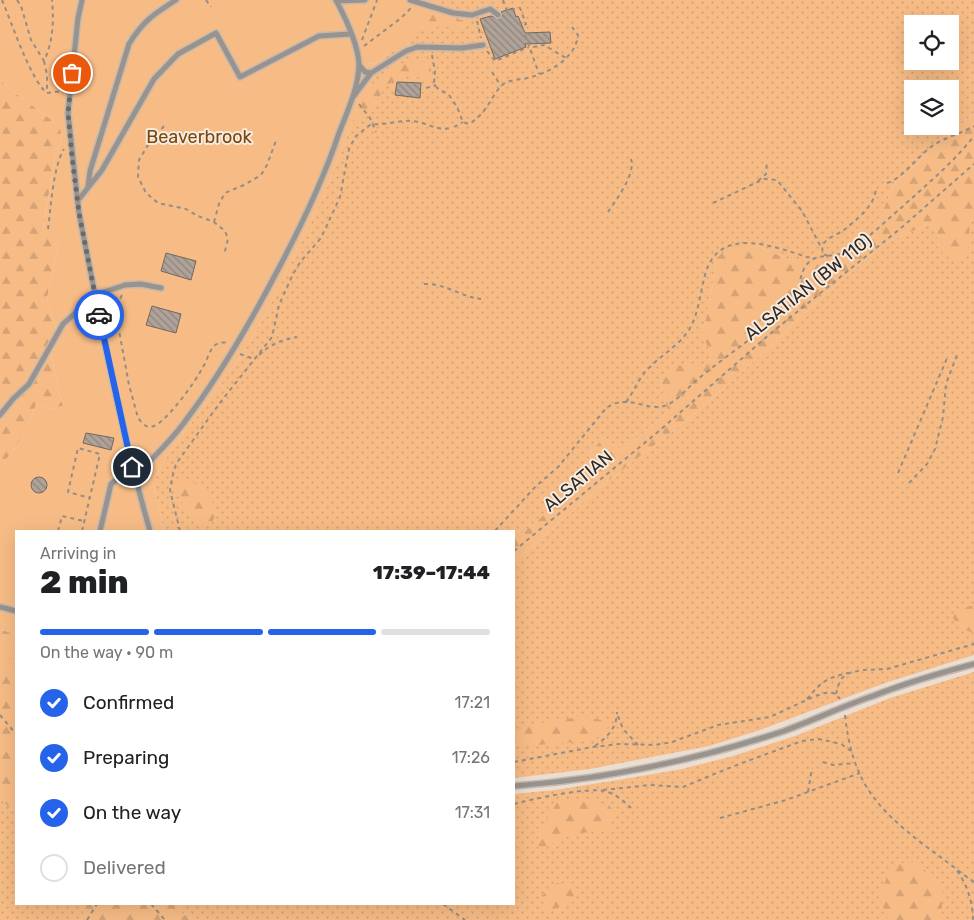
<!DOCTYPE html>
<html lang="en">
<head>
<meta charset="utf-8">
<style>
  body { margin:0; font-family:Rubik,sans-serif; background:#f2f2f2; color:#202124; height:100vh; display:flex; flex-direction:column; font-size:19px; white-space:nowrap }
  * { box-sizing:border-box; margin:0 }
  p { font-size:16px; color:#757577 }
  .icon { flex:none; width:28px; height:28px; fill:none; stroke:currentColor; stroke-width:2; stroke-linecap:round; stroke-linejoin:round }
  .map { position:relative; flex:1; overflow:hidden }
  .sheet { position:absolute; left:15px; top:530px; width:500px; height:375px; display:flex; flex-direction:column; background:#fff; border-radius:0px; box-shadow:0 5px 20px #0002 }
  .sheet>* { flex:none }
  .fabs { position:absolute; left:904px; top:15px; display:grid; gap:10px }
  .fabs a { display:grid; place-items:center; width:55px; height:55px; border-radius:0px; background:#fff; box-shadow:0 5px 20px #0002; font-size:25px }
  .pin { position:absolute; display:grid; place-items:center; width:42px; height:42px; color:#fff; margin:-21px; border:2px solid #fff; border-radius:50%; box-shadow:0 1px 5px #0007 }
  .courier { position:absolute; display:grid; place-items:center; width:50px; height:50px; margin:-25px; border:4px solid #2563eb; border-radius:50%; background:#fff; color:#222; box-shadow:0 1px 6px #0007 }
  .headline em { font-style:normal; font-weight:800 }
  .headline div { display:flex; flex-direction:column-reverse }
  .headline { display:flex; align-items:center; justify-content:space-between; height:85px; padding:0 25px }
  h1 { font-size:32px; font-weight:800; line-height:38px }
  .bar { display:grid; grid-template-columns:repeat(4,1fr); gap:8px 5px; align-content:center; height:60px; padding:0 25px }
  .bar i { height:6px; border-radius:4px; background:#e0e0e0 }
  .bar .current { background:#2563eb }
  .bar p { grid-column:span 4 }
  ol { padding:0 25px; list-style:none }
  li { display:flex; align-items:center; gap:15px; height:55px }
  li p { margin-inline-start:auto }
  li .icon { padding:5px; border-radius:50%; background:#2563eb; color:#fff; stroke-width:4 }
  li:last-child { color:#757577 }
  li i { width:28px; height:28px; border:2px solid #e0e0e0; border-radius:50% }
  .map>svg:first-child { display:block }
  .grass { fill:url(#grass-dots); fill-rule:evenodd }
  .forest { fill:url(#forest-firs) }
  .green { fill:#f7bc86 }
  .building { fill:url(#building-back-hatch); stroke:#73685e }
  .lines { fill:none; stroke-linecap:round; stroke-linejoin:round }
  .service-casing { stroke:#c4b9ae; stroke-width:8 }
  .path { stroke:#968d84; stroke-width:2; stroke-dasharray:4 4; stroke-linecap:butt }
  .service { stroke:#98938e; stroke-width:5 }
  .done { stroke:#6f6761; stroke-width:5; stroke-dasharray:0 9 }
  .route { stroke:#2563eb; stroke-width:6 }
  .labels { text-anchor:middle; dominant-baseline:central; stroke-width:4; stroke-linejoin:round; paint-order:stroke }
  .park-label { font-size:18px; fill:#78470c; stroke:#f7eade }
  .street-label { font-size:18px; fill:#2d2824; stroke:#f7eade }
</style>
</head>
<body>
<div class="map">
<svg width="974" height="920" viewBox="0 0 974 920">
  <defs>
    <pattern id="grass-dots" width="8" height="8" patternUnits="userSpaceOnUse" patternTransform="scale(1.25)"><rect width="8" height="8" fill="#f7bc86"/><path d="M2 2h.1M6 6h.1" fill="none" stroke="#d4a274" stroke-width="1.8" stroke-linecap="round"/></pattern>
    <pattern id="forest-firs" width="22" height="20" patternUnits="userSpaceOnUse" patternTransform="scale(1.25)"><rect width="22" height="20" fill="#f7bc86"/><path d="M5 1l3.5 6h-7zM16 11l3.5 6h-7z" fill="#d4a274"/></pattern>
    <pattern id="building-back-hatch" width="6" height="6" patternUnits="userSpaceOnUse" patternTransform="scale(1.25)"><rect width="6" height="6" fill="#afa298"/><path d="M-1 5l2 2M0 0l6 6M5-1l2 2" fill="none" stroke="#8f847c"/></pattern>
  </defs>
  <rect width="100%" height="100%" fill="#eaddd1"/>
  <path class="grass" d="M 442,0 L 974,0 L 974,113 L 893,185 L 873,238 L 842,263 L 794,262 L 756,245 L 716,259 L 711,296 L 702,335 L 713,355 L 703,367 L 660,379 L 668,412 L 622,451 L 604,437 L 591,452 L 589,477 L 519,536 L 514,536 L 514,531 L 164,531 L 153,481 L 169,453 L 242,355 L 266,313 L 323,197 L 358,108 L 368,64 L 377,63 L 390,53 L 436,12 ZM 912,24 L 950,24 L 950,61 L 912,61 ZM 912,89 L 950,89 L 950,126 L 912,126 Z
    M 974,219 L 974,655 L 885,683 L 757,731 L 709,746 L 590,769 L 514,778 L 514,562 L 604,484 L 691,417 L 774,343 L 811,307 L 885,243 L 929,224 L 937,231 L 939,250 L 969,238 L 969,224 Z
    M 974,672 L 974,920 L 192,920 L 181,912 L 178,904 L 514,904 L 514,794 L 555,790 L 624,779 L 682,769 L 733,756 L 795,736 L 890,698 Z
    M 0,799 L 16,813 L 16,904 L 86,904 L 86,906 L 81,920 L 0,920 Z"/>
  <path class="forest" d="M 442,0 L 436,12 L 464,21 L 470,25 L 457,29 L 443,26 L 424,29 L 377,63 Z
    M 419,61 L 430,64 L 432,78 L 430,81 L 423,78 L 406,76 L 387,85 L 377,100 L 349,130 C 360,104 375,74 403,63 C 408,62 414,61 419,61 Z
    M 0,79 L 11,90 L 60,126 L 62,140 L 55,156 L 43,230 L 58,243 L 47,299 L 56,329 L 49,341 L 59,394 L 64,406 L 53,409 L 36,405 L 24,435 L 0,468 Z
    M 974,113 L 974,219 L 969,224 C 970,240 970,254 958,264 L 939,250 L 937,231 L 929,224 L 885,243 L 811,307 L 774,343 L 691,417 L 604,484 L 514,562 L 514,536 L 519,536 L 589,477 L 591,452 L 604,437 L 622,451 L 668,412 L 660,379 L 673,365 L 703,367 L 712,355 L 702,335 L 711,296 L 716,259 L 730,246 L 756,245 L 794,262 L 842,262 L 873,238 L 893,185 Z
    M 182,478 L 198,484 L 216,507 L 215,516 L 211,524 L 206,526 C 190,518 180,503 175,486 Z
    M 969,606 L 974,606 L 974,633 L 959,628 L 952,616 Z
    M 0,629 L 16,635 L 16,813 L 0,799 L 0,672 L 4,671 L 9,642 L 0,637 Z
    M 584,716 L 610,722 L 604,736 L 573,742 L 525,746 L 514,736 L 525,726 Z
    M 579,799 L 609,805 L 615,814 L 608,830 L 572,834 L 538,850 L 538,834 L 558,801 Z
    M 918,862 L 943,891 L 941,920 L 888,920 L 880,898 L 891,864 Z
    M 556,883 L 570,884 L 574,893 L 573,902 L 548,911 L 544,906 L 541,896 Z
    M 86,904 L 178,904 L 181,912 L 192,920 L 81,920 L 86,906 Z"/>
  <path class="green" d="M 0,0 L 442,0 L 424,29 L 377,63 L 368,64 L 373,86 L 358,108 L 323,197 L 266,313 L 242,355 L 169,453 L 153,481 L 164,531 L 16,531 L 16,635 L 0,629 L 0,468 L 24,435 L 36,405 L 53,409 L 64,405 L 59,394 L 49,341 L 56,329 L 47,299 L 58,243 L 43,231 L 55,156 L 62,140 L 60,126 L 11,90 L 0,79 Z
    M 0,637 L 9,642 L 13,650 L 4,671 L 0,672 Z"/>
  <path class="building" d="M 513,8 L 516,17 L 518,16 L 525,33 L 550,32 L 551,43 L 525,44 L 526,47 L 495,59 L 480,19 L 491,16 L 499,19 L 502,16 L 501,12 Z
    M 397,82 L 421,83 L 420,98 L 395,95 Z
    M 166,253 L 196,261 L 191,280 L 161,271 Z
    M 152,306 L 181,314 L 176,333 L 146,325 Z
    M 86,433 L 114,438 L 111,450 L 83,443 Z
    M31 485a8 8 0 1 1 16 0a8 8 0 1 1-16 0Z"/>
  <g class="lines">
    <defs>
      <path id="service" d="M 82,0 L 78,18 L 68,113 L 79,213 C 100,320 120,427 150,531
        M 410,0 L 453,13 L 472,15 L 490,9 L 498,15
        M 336,1 L 365,0
        M 359,65 L 365,72 L 371,73
        M 353,97 L 371,73 L 406,51 L 417,47 L 462,48 L 483,45
        M 88,187 L 90,171 L 129,44 C 143,21 154,14 176,0
        M 79,199 L 102,170 L 154,79 L 178,54 L 216,33 L 240,77 L 319,36 L 350,34
        M 0,415 L 13,399 L 29,384 L 63,324 L 95,295 L 125,285 L 141,284 L 161,288
        M 134,477 C 151,460 169,443 183,424 C 222,373 253,318 282,262 C 304,220 324,178 339,133 C 347,112 359,87 359,64 C 358,45 345,17 336,0
        M 100,531 L 111,484 L 132,467
        M 0,607 L 16,611
        M 514,786 C 606,779 697,760 784,731 C 814,720 843,706 873,696 C 906,683 940,673 974,664"/>
    </defs>
    <use href="#service" class="service-casing"/>
    <path class="path" d="M 2,0 C 11,21 31,81 47,93 L 63,91
      M 17,0 L 21,6 L 31,40 L 44,61 C 53,42 54,21 52,0
      M 206,0 L 211,7
      M 503,0 L 507,11 L 520,8 L 526,24 L 522,26 L 539,74
      M 477,21 L 481,38
      M 362,40 L 377,0
      M 364,46 L 401,18 L 411,8
      M 533,47 L 544,45 L 566,58
      M 487,51 L 495,61 L 529,47
      M 432,55 L 435,71 L 434,83 L 437,88 L 449,95 L 457,107 L 463,122 L 469,124 C 477,119 483,113 488,105 C 493,98 497,88 505,83 C 512,79 523,80 531,77 C 551,72 576,57 578,35 L 572,27
      M 44,61 L 47,75 L 47,93
      M 492,72 L 501,86
      M 426,88 L 436,85
      M 359,104 L 370,118 L 376,132
      M 164,126 L 148,145 L 139,160 L 138,177 L 146,193 L 158,203 L 186,209 L 198,216 L 214,222 L 225,231 L 228,239 L 224,255
      M 454,127 L 463,122
      M 758,181 L 766,174 L 767,162
      M 887,183 C 904,178 919,154 935,144 C 947,137 962,133 974,126
      M 713,203 L 764,179 L 777,180 L 802,211 L 822,249
      M 608,212 C 616,200 636,174 631,159
      M 214,222 L 219,204 L 225,193 L 244,185 L 261,175 L 267,165 L 277,138
      M 48,229 C 51,207 53,167 64,149
      M 828,256 L 823,254 C 822,250 822,247 824,243 C 829,237 838,234 844,230 C 857,219 875,206 876,188
      M 424,284 C 445,283 461,297 481,299
      M 122,295 L 116,307 L 116,314 L 129,385 L 138,418 C 141,421 144,427 150,427 C 164,427 197,379 203,367 C 207,361 209,351 214,346 C 218,342 224,342 229,343
      M 240,354 L 254,359
      M 259,355 C 271,344 281,340 297,337
      M 626,402 C 635,391 639,376 650,367 C 663,354 679,345 689,330 C 699,313 700,293 705,275 C 718,225 773,246 807,257 L 814,258
      M 898,473 L 948,356
      M 909,483 L 927,464 L 935,449 L 943,417 L 946,384 L 957,355
      M 58,531 L 62,516 L 84,521
      M 82,531 L 100,454 L 78,448 L 68,492 L 90,498
      M 180,531 L 170,490 L 172,478 L 176,464 L 219,404 L 272,337 L 279,305 L 293,274 L 301,261 L 321,238 L 340,197 L 349,149 L 356,136 L 371,124 C 387,126 402,118 418,122 C 431,125 439,131 452,128
      M 495,531 L 535,487 L 558,467 L 607,407 C 610,406 614,403 617,403 C 635,398 652,413 669,404 C 681,397 688,387 698,379 C 721,360 746,343 769,324 C 777,317 786,311 792,303 C 801,291 798,272 809,262 C 818,253 837,258 848,251 C 867,240 884,222 901,208 C 926,185 953,163 974,136
      M 514,551 L 659,431 L 771,333 L 901,228 L 974,164
      M 836,694 L 838,686 L 842,678 L 849,673 L 862,670 L 887,669 L 974,644
      M 807,699 C 821,682 826,678 848,673
      M 0,715 L 16,734
      M 845,715 C 852,780 874,806 924,845 C 941,857 957,870 974,882
      M 618,716 L 623,729 L 638,745
      M 595,746 C 607,737 617,728 617,712
      M 514,762 L 593,747 L 619,744 L 655,745 L 672,742 L 718,725 L 770,717 L 815,696 L 829,692 L 836,694 L 840,699
      M 823,762 L 833,765 L 855,763
      M 603,790 L 650,785 L 683,787 L 734,766 L 802,741 L 818,739 L 828,741 L 841,744 L 851,751
      M 808,792 L 812,768
      M 514,804 C 532,799 588,787 604,791 C 614,793 624,801 631,808
      M 720,818 L 786,800 L 860,773
      M 957,871 C 967,884 973,903 973,920
      M 151,904 L 165,920
      M 443,904 L 465,920
      M 87,920 L 97,904"/>
    <use href="#service" class="service"/>
  </g>
  <g class="lines">
    <path class="done" d="M 72,73 L 68,113 L 72,157 L 79,213 L 99,315"/>
    <path class="route" d="M 99,315 L 132,467"/>
  </g>
  <g class="labels">
    <g class="park-label">
      <text x="199" y="137">Beaverbrook</text>
    </g>
    <g class="street-label">
      <text transform="translate(808 287) rotate(-39)">ALSATIAN (BW 110)</text>
      <text transform="translate(578 481) rotate(-40)">ALSATIAN</text>
    </g>
  </g>
</svg>
<div class="fabs">
<a><svg class="icon" aria-label="locate" viewBox="0 0 24 24"><circle cx="12" cy="12" r="6"/><path d="M12 2v4M12 18v4M2 12h4M18 12h4"/></svg></a>
<a><svg class="icon" aria-label="layers" viewBox="0 0 24 24"><path d="M12 4l9 5-9 5-9-5zM3 14l9 5 9-5"/></svg></a>
</div>
<div class="pin" style="left:72px;top:73px;background:#ea580c"><svg class="icon" aria-label="bag" viewBox="0 0 24 24"><path d="M5 8h14l-1 12H6zM9 8a3 3 0 0 1 6 0"/></svg></div>
<div class="pin" style="left:132px;top:467px;background:#1f2937"><svg class="icon" aria-label="home" viewBox="0 0 24 24"><path d="M3 11l9-7 9 7M6 9v11h12V9"/></svg></div>
<div class="courier" style="left:99px;top:315px"><svg class="icon" aria-label="car" viewBox="0 0 24 24"><path d="M5 17H2v-5l4-1 3-4h7l3 4 3 1v5h-3M9 17h6M6 11h13"/><circle cx="7" cy="17" r="2"/><circle cx="17" cy="17" r="2"/></svg></div>
<section class="sheet">
<div class="headline"><div><h1>2 min</h1><p>Arriving in</p></div><em>17:39–17:44</em></div>
<div class="bar"><i class="current"></i><i class="current"></i><i class="current"></i><i></i><p>On the way · 90 m</p></div>
<ol>
<li><svg class="icon" aria-label="check" viewBox="0 0 24 24"><path d="M5 12l5 5 9-10"/></svg>Confirmed<p>17:21</p></li>
<li><svg class="icon" aria-label="check" viewBox="0 0 24 24"><path d="M5 12l5 5 9-10"/></svg>Preparing<p>17:26</p></li>
<li><svg class="icon" aria-label="check" viewBox="0 0 24 24"><path d="M5 12l5 5 9-10"/></svg>On the way<p>17:31</p></li>
<li><i></i>Delivered</li>
</ol>
</section>
</div>
</body>
</html>
